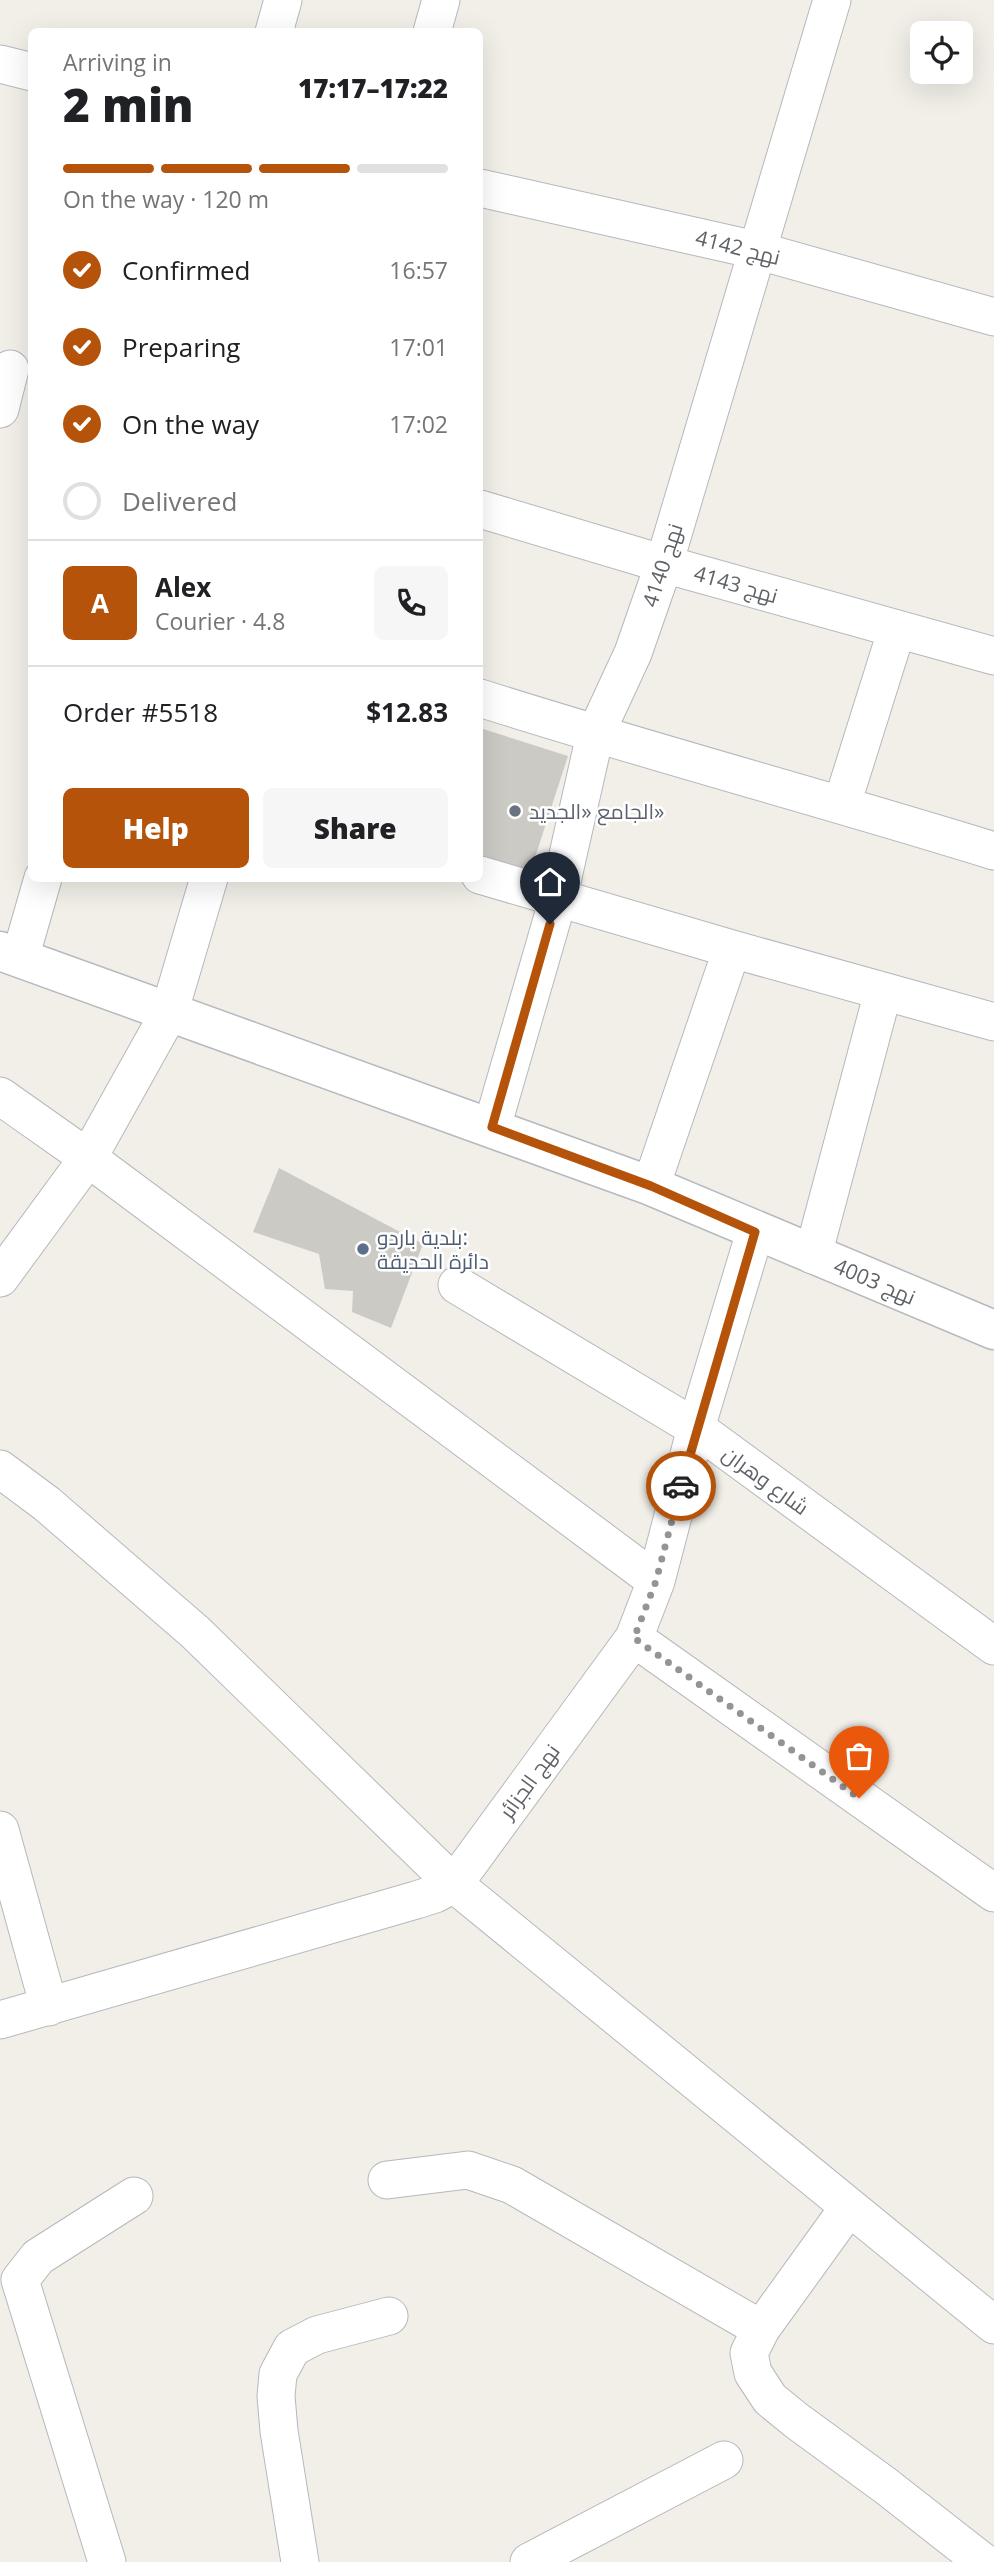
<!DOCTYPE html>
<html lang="en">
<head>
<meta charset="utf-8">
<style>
  body { margin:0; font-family:"Open Sans",Cairo,sans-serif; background:#f6f6f6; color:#202124; height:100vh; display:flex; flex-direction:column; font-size:26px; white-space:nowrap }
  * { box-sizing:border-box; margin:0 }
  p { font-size:23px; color:#757577 }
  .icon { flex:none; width:38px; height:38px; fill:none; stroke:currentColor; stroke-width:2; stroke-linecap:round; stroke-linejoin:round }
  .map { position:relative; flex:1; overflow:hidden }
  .details { position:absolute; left:28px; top:28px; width:455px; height:854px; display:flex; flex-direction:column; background:#fff; border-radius:10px; box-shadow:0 7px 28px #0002 }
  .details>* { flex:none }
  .buttons { position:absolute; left:910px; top:21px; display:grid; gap:14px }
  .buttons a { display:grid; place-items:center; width:63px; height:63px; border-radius:10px; background:#fff; box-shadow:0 7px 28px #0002; font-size:35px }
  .pin { position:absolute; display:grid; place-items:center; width:60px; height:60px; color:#fff; margin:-72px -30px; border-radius:50% 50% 50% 0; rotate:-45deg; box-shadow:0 0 7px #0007 }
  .pin .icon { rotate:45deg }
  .courier { position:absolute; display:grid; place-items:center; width:70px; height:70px; margin:-35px; border:5px solid #b45309; border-radius:50%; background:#fff; color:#222; box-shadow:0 2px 9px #0007 }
  .summary em { font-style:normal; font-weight:800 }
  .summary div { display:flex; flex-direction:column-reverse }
  .summary { display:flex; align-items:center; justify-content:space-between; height:119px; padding:0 35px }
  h1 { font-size:46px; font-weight:800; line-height:52px }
  .bar { display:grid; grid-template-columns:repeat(4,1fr); gap:10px 7px; align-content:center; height:84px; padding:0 35px }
  .bar i { height:9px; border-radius:5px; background:#e0e0e0 }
  .bar .current { background:#b45309 }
  .bar p { grid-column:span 4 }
  .line { display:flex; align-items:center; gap:18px; padding:0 35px; border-top:2px solid #e0e0e0 }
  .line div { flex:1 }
  .round { display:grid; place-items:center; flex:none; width:74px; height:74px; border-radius:10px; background:#f6f6f6 }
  ol { padding:0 35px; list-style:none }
  li { display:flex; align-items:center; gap:21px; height:77px }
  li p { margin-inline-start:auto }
  li .icon { padding:7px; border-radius:50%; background:#b45309; color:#fff; stroke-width:4 }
  li:last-child { color:#757577 }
  li i { width:38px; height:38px; border:4px solid #e0e0e0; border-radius:50% }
  .button { display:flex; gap:14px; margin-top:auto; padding:14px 35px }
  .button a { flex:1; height:80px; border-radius:10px; background:#b45309; color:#fff; font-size:28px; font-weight:800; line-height:80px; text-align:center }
  .button a+a { background:#f6f6f6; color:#202124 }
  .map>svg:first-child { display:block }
  .building { fill:#cccac5 }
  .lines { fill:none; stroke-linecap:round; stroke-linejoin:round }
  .street-casing { stroke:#b5b8bc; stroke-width:39 }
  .secondary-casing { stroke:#b6babf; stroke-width:41 }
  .street { stroke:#fff; stroke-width:37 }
  .secondary { stroke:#fff; stroke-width:38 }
  .done { stroke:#929495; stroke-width:7; stroke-dasharray:0 12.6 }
  .route { stroke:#b45309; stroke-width:9 }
  .worship-dot { fill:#6b7280; stroke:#fff; stroke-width:2.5 }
  .service-dot { fill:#5c6f8a; stroke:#fff; stroke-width:2.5 }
  .labels { text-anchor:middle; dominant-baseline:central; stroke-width:5; stroke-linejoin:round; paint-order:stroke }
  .street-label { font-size:21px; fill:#5f6368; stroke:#fff }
  .worship-label { font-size:21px; fill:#5b616d; stroke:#fff; text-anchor:start }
  .service-label { font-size:21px; fill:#4e5e75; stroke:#fff; text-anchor:start }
</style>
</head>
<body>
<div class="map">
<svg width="994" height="2562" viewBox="0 0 994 2562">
  <rect width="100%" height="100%" fill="#f1efe8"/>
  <path class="building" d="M 480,728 L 568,756 L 528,879 L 480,865 Z
    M 279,1168 L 423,1244 L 391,1328 L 352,1312 L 353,1291 L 325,1289 L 319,1254 L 253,1232 Z"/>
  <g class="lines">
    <defs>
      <path id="street" d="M 274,32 L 283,0
        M 432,32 L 441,0
        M 0,64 L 32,72
        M 480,188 L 756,250 L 994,317
        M 0,409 L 10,369
        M 480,509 L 664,564 L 994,656
        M 480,698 C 650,752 823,798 994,851
        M 842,804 L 897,629
        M 480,875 L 732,949 L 994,1022
        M 20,958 L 43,878
        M 0,1096 L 88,1158 L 656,1581
        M 492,1127 L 558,899 L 595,735 L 633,653 L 664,564 L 832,0
        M 651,1186 L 732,949
        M 813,1255 L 883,992
        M 0,1278 L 88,1158 L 169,1013 L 209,878
        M 457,1285 L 696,1428 L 994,1646
        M 0,1469 L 47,1504 L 195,1632 L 454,1884 L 994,2325
        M 634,1638 L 994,1893
        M 0,1830 L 49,2007
        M 0,2020 L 416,1900 L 435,1894 L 454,1884 L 634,1638 L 656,1581 L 696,1428 L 755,1232
        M 387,2180 L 468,2170 L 512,2185 L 761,2329
        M 849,2207 L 761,2329 L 749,2353 L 753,2373 L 770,2399 L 797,2421 L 886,2486 L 983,2562
        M 107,2562 L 20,2280 L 38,2257 L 134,2196
        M 300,2562 L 279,2431 L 276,2396 L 278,2374 L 292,2348 L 317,2335 L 389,2316
        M 529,2562 L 724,2460"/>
      <path id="secondary" d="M 0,951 L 651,1186 L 994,1330"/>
    </defs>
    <use href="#street" class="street-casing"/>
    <use href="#secondary" class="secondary-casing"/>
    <use href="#street" class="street"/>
    <use href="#secondary" class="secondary"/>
  </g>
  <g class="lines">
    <path class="done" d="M 681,1486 L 656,1581 L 634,1638 L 859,1798"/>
    <path class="route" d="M 550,924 L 492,1127 L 651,1186 L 755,1232 L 681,1486"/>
  </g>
  <circle class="worship-dot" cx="515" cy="811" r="7"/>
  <circle class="service-dot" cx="363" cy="1249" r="7"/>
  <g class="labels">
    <g class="street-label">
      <text transform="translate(738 247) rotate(14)">نهج 4142</text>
      <text transform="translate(662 565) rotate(-72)">نهج 4140</text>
      <text transform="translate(736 584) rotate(16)">نهج 4143</text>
      <text transform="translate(875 1281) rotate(23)">نهج 4003</text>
      <text transform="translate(766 1480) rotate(36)">شارع وهران</text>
      <text transform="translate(529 1781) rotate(-54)">نهج الجزائر</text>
    </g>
    <g class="worship-label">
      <text x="529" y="811">الجامع «الجديد»</text>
    </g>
    <g class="service-label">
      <text x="377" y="1237">بلدية باردو:<tspan x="377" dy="24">دائرة الحديقة</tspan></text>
    </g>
  </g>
</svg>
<div class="buttons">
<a><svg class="icon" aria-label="locate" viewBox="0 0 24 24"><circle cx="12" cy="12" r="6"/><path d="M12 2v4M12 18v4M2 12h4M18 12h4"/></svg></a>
</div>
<div class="pin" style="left:859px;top:1798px;background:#ea580c"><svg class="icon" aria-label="bag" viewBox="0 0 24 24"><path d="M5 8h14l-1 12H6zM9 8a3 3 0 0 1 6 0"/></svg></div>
<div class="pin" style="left:550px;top:924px;background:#1f2937"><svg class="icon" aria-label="home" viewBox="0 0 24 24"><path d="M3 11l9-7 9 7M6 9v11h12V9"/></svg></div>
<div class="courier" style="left:681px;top:1486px"><svg class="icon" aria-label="car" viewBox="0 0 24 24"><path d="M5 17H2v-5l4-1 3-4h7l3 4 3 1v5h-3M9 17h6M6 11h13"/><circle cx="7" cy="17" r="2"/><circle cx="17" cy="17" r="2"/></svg></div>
<section class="details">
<div class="summary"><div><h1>2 min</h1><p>Arriving in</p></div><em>17:17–17:22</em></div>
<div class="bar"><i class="current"></i><i class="current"></i><i class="current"></i><i></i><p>On the way · 120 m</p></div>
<ol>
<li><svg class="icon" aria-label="check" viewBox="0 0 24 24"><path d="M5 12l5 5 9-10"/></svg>Confirmed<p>16:57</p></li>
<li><svg class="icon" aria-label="check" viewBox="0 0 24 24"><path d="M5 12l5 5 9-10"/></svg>Preparing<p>17:01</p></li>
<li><svg class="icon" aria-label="check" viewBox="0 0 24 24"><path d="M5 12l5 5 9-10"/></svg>On the way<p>17:02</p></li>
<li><i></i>Delivered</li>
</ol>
<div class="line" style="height:126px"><b class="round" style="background:#b45309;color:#fff">A</b><div><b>Alex</b><p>Courier · 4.8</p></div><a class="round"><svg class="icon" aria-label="phone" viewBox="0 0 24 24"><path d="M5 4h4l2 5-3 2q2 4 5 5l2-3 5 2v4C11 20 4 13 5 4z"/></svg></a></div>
<div class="line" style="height:91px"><div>Order #5518</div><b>$12.83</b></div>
<div class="button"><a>Help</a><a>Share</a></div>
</section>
</div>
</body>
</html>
